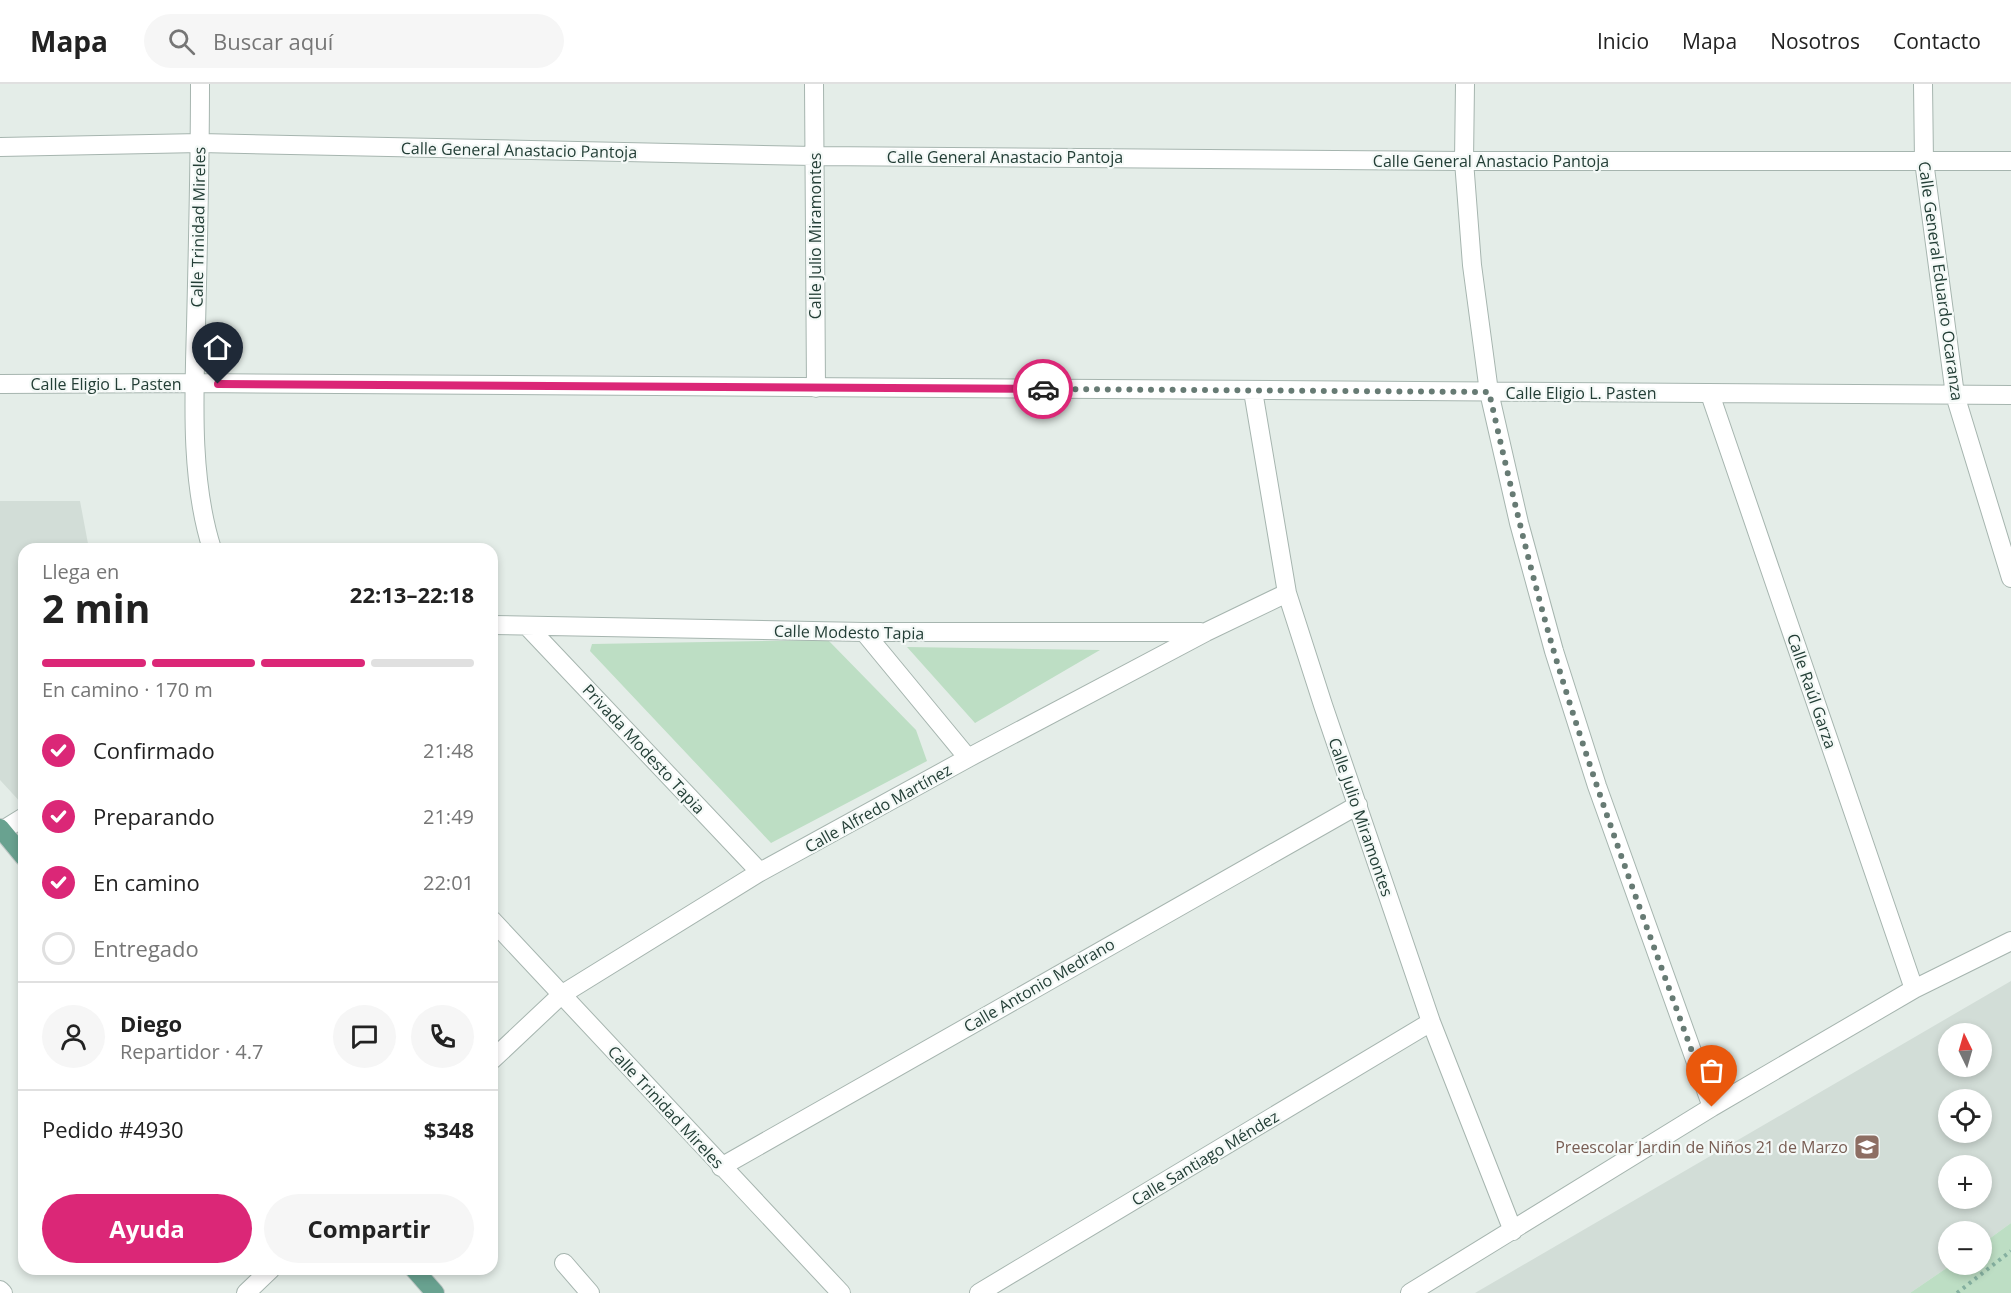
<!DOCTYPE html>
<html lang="es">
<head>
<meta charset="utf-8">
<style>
  body { margin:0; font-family:"Open Sans",sans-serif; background:#f6f6f6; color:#222; height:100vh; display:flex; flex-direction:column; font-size:22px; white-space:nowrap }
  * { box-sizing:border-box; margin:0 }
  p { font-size:20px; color:#767676 }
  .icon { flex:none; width:33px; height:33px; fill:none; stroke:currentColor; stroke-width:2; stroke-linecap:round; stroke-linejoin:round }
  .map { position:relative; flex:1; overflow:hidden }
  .panel { position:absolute; left:18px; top:459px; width:480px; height:732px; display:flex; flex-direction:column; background:#fff; border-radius:18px; box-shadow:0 3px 9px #0003 }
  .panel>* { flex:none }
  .needle { width:39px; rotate:355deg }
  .controls { position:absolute; left:1938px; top:939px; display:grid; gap:12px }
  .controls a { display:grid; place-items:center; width:54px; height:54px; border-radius:50%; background:#fff; box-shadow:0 3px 9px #0003; font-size:30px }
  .pin { position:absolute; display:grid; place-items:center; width:51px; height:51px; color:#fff; margin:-62px -26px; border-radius:50% 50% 50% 0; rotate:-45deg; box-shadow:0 0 6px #0007 }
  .pin .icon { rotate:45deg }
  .courier { position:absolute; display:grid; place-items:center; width:60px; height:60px; margin:-30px; border:4px solid #db2777; border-radius:50%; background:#fff; color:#222; box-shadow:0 2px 8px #0007 }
  .headline em { font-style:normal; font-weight:700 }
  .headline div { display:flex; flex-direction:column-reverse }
  .headline { display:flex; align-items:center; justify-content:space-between; height:102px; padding:0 24px }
  h1 { font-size:39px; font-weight:700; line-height:45px }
  .bar { display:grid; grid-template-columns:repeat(4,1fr); gap:9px 6px; align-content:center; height:72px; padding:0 24px }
  .bar i { height:8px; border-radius:4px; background:#e0e0e0 }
  .bar .current { background:#db2777 }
  .bar p { grid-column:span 4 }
  .line { display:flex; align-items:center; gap:15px; padding:0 24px; border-top:2px solid #e0e0e0 }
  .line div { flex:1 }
  .round { display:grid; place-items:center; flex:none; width:63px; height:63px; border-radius:32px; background:#f6f6f6 }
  ol { padding:0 24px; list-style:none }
  li { display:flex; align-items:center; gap:18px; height:66px }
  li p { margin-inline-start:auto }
  li .icon { padding:6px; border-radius:50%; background:#db2777; color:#fff; stroke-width:4 }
  li:last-child { color:#767676 }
  li i { width:33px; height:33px; border:3px solid #e0e0e0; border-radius:50% }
  .action { display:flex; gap:12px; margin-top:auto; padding:12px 24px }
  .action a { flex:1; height:69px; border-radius:36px; background:#db2777; color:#fff; font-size:24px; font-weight:700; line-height:69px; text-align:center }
  .action a+a { background:#f6f6f6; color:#222 }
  header { display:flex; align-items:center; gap:36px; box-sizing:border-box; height:84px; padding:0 30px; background:#fff; border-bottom:2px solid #e0e0e0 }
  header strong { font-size:28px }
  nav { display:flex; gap:33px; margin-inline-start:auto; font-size:21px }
  .search { width:420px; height:54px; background:#f6f6f6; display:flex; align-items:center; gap:15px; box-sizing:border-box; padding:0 21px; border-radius:33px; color:#767676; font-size:22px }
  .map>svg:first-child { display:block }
  .built { fill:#d2ddd7; fill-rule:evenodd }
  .green { fill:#bddec4 }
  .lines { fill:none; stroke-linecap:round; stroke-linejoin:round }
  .minor-casing { stroke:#a6b5af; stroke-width:20 }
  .major-casing { stroke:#c1c9c7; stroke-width:20 }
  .path { stroke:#85b0a0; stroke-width:4; stroke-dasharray:3 4.5; stroke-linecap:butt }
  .minor { stroke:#fff; stroke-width:18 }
  .major { stroke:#69a290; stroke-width:18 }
  .done { stroke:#677b74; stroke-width:6; stroke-dasharray:0 10.8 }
  .route { stroke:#db2777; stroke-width:8 }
  .labels { text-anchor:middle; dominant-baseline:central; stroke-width:4.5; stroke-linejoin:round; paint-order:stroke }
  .street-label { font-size:16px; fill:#233e36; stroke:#f4f9f7 }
  .education-label { font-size:16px; fill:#785e54; stroke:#f4f9f7; text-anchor:end }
</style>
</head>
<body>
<header>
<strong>Mapa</strong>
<div class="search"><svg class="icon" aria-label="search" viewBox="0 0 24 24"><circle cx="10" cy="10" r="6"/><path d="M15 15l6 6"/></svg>Buscar aquí</div>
<nav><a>Inicio</a><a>Mapa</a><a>Nosotros</a><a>Contacto</a></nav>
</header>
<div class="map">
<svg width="2011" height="1209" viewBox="0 0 2011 1209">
  <rect width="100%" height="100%" fill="#e4ede8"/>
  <path class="built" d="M 0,417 L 80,417 L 89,465 L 24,465 L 24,722 L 0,696 Z
    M 2011,897 L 2011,1139 L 1982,1160 L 1982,1148 L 1948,1148 L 1948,1180 L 1951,1181 L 1910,1209 L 1475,1209 ZM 1948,950 L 1982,950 L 1982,982 L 1948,982 ZM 1948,1016 L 1982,1016 L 1982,1048 L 1948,1048 ZM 1948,1082 L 1982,1082 L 1982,1114 L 1948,1114 Z"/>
  <path class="green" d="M 828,556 L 916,646 L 927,677 L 771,759 L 590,567 L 592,560 Z
    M 907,563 L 1100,566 L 975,639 Z
    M 2011,1139 L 2011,1209 L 1910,1209 L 1951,1181 L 1982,1180 L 1982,1160 Z"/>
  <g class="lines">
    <defs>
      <path id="minor" d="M 200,0 C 200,81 198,162 196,242 C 194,314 190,396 212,465
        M 814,0 L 816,304
        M 1465,0 L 1464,77 L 1472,181 L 1489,308 L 1519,439 L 1554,567 L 1597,702 L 1712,1023
        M 1923,0 L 1924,77 L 1955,311 L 2011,494
        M 0,63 L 200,59 L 814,72 L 1464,77 L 2011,77
        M 0,300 L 195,299 L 2011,311
        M 1253,307 L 1287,509 L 1323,621 L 1431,938 L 1513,1147
        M 1710,310 L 1914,905
        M 492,541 L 864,548 L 1201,548
        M 528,543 L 760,788
        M 864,548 L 968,674
        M 3,746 L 24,733
        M 492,836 L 841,1209
        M 492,976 L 561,911 L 760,788 L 968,674 L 1206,548 L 1287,509
        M 721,1083 L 1358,721
        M 564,1179 L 590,1209
        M 0,1206 L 3,1209
        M 246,1209 L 271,1185
        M 979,1209 L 1431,938
        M 1410,1209 L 1712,1023 L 1914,905 L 2011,857"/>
      <path id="major" d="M 0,744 L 24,773
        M 414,1185 L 435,1209"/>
    </defs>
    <use href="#minor" class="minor-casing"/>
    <use href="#major" class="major-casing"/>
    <path class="path" d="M 1957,1209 L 2011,1167"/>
    <use href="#minor" class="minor"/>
    <use href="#major" class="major"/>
  </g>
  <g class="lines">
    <path class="done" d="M 1043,305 L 1489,308 C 1509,396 1529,482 1554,568 C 1600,722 1658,872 1712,1023"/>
    <path class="route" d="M 218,300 L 1043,305"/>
  </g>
  <defs>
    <symbol id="school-square" viewBox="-11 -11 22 22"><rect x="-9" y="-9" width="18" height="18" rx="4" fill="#8d6e63" stroke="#f4f9f7"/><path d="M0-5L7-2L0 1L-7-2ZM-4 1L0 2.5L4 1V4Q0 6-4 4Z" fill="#fff"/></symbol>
  </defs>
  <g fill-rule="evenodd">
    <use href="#school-square" x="1852" y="1048" width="30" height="30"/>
  </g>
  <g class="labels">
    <g class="street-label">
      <text transform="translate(519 66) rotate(1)">Calle General Anastacio Pantoja</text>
      <text x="1005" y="73">Calle General Anastacio Pantoja</text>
      <text x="1491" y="77">Calle General Anastacio Pantoja</text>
      <text transform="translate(198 143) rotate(-89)">Calle Trinidad Mireles</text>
      <text transform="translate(815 152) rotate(-90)">Calle Julio Miramontes</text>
      <text transform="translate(1941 197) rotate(82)">Calle General Eduardo Ocaranza</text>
      <text x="106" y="300">Calle Eligio L. Pasten</text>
      <text x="1581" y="309">Calle Eligio L. Pasten</text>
      <text transform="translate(849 548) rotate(1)">Calle Modesto Tapia</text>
      <text transform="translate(1812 607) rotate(71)">Calle Raúl Garza</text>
      <text transform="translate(644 665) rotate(47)">Privada Modesto Tapia</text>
      <text transform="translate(878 724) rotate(-29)">Calle Alfredo Martínez</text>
      <text transform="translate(1361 733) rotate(71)">Calle Julio Miramontes</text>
      <text transform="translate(1039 901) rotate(-30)">Calle Antonio Medrano</text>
      <text transform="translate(666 1023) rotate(47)">Calle Trinidad Mireles</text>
      <text transform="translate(1205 1074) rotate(-31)">Calle Santiago Méndez</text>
    </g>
    <g class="education-label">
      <text x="1848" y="1063">Preescolar Jardin de Niños 21 de Marzo</text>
    </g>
  </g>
</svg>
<div class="controls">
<a><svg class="needle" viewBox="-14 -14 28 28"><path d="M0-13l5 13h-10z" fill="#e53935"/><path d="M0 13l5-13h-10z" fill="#767676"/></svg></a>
<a><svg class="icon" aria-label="locate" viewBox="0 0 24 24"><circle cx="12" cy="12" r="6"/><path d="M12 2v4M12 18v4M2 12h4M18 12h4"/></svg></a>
<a>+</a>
<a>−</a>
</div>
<div class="pin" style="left:1712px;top:1023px;background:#ea580c"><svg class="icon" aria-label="bag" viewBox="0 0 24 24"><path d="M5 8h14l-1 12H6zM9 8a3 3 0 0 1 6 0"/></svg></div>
<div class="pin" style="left:218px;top:300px;background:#1f2937"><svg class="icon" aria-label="home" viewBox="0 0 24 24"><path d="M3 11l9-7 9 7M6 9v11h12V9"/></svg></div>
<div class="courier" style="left:1043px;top:305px"><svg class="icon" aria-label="car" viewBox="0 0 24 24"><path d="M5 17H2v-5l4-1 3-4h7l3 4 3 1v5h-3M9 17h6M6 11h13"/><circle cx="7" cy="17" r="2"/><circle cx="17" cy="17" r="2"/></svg></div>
<section class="panel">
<div class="headline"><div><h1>2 min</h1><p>Llega en</p></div><em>22:13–22:18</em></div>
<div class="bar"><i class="current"></i><i class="current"></i><i class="current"></i><i></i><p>En camino · 170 m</p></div>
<ol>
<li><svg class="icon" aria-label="check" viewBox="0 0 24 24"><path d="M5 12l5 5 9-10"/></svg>Confirmado<p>21:48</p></li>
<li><svg class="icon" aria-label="check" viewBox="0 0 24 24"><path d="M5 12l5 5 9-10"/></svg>Preparando<p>21:49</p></li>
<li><svg class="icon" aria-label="check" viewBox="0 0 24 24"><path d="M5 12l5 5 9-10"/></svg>En camino<p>22:01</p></li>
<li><i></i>Entregado</li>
</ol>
<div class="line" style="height:108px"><a class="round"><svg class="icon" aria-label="person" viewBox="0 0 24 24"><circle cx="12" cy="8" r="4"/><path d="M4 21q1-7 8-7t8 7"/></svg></a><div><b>Diego</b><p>Repartidor · 4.7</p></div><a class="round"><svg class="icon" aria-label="chat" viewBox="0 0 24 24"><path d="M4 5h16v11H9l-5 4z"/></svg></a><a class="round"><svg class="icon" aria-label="phone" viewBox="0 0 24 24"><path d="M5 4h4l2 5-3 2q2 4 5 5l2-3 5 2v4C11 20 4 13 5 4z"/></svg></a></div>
<div class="line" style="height:78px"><div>Pedido #4930</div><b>$348</b></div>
<div class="action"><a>Ayuda</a><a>Compartir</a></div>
</section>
</div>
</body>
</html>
